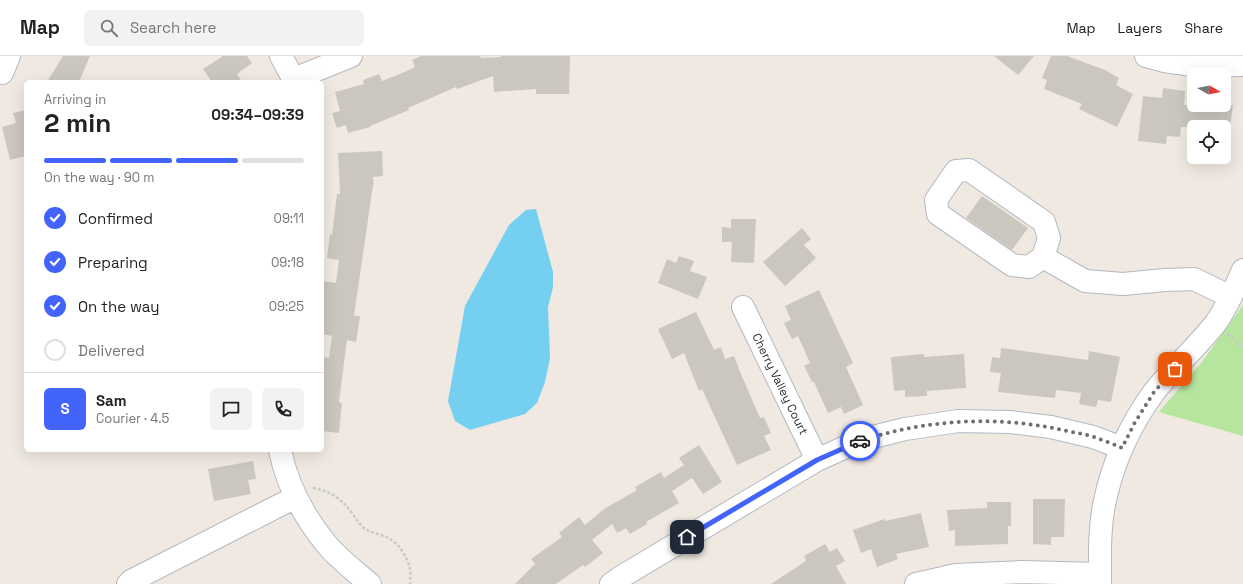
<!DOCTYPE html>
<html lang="en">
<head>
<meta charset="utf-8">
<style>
  body { margin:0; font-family:"Space Grotesk",sans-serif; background:#f2f2f2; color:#222; height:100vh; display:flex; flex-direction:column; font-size:15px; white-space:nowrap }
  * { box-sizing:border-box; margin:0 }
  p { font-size:13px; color:#767676 }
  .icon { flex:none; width:22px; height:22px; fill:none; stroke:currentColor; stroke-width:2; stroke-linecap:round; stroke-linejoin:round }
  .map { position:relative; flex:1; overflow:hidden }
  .sheet { position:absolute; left:24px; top:24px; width:300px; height:372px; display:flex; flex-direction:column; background:#fff; border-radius:6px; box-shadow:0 4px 16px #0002 }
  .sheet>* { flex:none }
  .needle { width:26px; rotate:99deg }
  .fabs { position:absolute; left:1187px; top:12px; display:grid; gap:8px }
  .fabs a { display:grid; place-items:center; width:44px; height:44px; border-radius:6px; background:#fff; box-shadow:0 4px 16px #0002; font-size:20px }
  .pin { position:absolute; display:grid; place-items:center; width:34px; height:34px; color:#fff; margin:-17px; border-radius:8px; box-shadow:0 2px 6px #0006 }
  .courier { position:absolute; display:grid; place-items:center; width:40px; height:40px; margin:-20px; border:3px solid #4264fb; border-radius:50%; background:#fff; color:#222; box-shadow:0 1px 5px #0007 }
  .overview em { font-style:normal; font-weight:700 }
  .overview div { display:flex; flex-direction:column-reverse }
  .overview { display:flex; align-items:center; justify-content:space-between; height:68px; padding:0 20px }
  h1 { font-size:26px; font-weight:700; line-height:30px }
  .bar { display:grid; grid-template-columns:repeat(4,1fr); gap:6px 4px; align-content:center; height:48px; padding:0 20px }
  .bar i { height:5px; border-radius:3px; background:#e0e0e0 }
  .bar .selected { background:#4264fb }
  .bar p { grid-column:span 4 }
  .line { display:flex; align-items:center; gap:10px; padding:0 20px; border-top:1px solid #e0e0e0 }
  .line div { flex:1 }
  .round { display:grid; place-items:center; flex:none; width:42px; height:42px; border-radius:6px; background:#f2f2f2 }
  ol { padding:0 20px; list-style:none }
  li { display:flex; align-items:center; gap:12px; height:44px }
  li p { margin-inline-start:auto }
  li .icon { padding:4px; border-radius:50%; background:#4264fb; color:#fff; stroke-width:4 }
  li:last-child { color:#767676 }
  li i { width:22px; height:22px; border:2px solid #e0e0e0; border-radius:50% }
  header { display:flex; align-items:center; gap:24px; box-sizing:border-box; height:56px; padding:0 20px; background:#fff; border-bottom:1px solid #e0e0e0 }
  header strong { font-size:19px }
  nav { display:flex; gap:22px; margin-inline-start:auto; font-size:14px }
  .search { width:280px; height:36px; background:#f2f2f2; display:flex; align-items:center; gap:10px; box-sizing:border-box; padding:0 14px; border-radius:6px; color:#767676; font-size:15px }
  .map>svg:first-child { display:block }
  .green { fill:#b6e59e }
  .water { fill:#75cff0 }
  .building { fill:#cbc7bf }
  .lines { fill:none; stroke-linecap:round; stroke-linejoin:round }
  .minor-casing { stroke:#b4b7c1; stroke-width:24 }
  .path { stroke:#c9c9c9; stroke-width:2.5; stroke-dasharray:3 2; stroke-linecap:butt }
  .minor { stroke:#fff; stroke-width:22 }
  .done { stroke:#726f6d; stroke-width:4; stroke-dasharray:0 7.2 }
  .route { stroke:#4264fb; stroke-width:5 }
  .labels { text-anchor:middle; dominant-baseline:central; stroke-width:3.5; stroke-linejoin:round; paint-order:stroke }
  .street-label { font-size:12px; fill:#2e2e2e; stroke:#fff }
</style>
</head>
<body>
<header>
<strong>Map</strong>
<div class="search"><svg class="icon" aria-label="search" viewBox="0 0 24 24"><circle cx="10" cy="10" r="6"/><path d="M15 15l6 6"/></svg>Search here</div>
<nav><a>Map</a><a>Layers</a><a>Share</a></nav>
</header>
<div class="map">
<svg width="1243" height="528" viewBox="0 0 1243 528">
  <rect width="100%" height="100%" fill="#efe9e1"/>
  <path class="green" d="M 1243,249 L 1243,380 L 1159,356 L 1202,306 Z"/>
  <path class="water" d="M 536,153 L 553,216 L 553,231 L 548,251 L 550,302 L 545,326 L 537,347 L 525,358 L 470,374 L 455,365 L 448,345 L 465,250 L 509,169 L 526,154 Z"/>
  <path class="building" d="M 63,0 L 90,0 L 79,26 L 47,26 Z
    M 223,0 L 247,0 L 252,7 L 237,18 L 242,26 L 212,26 L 203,13 Z
    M 421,0 L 480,0 L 481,2 L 501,1 L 501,0 L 570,0 L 569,38 L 536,38 L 536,33 L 494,36 L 493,20 L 457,33 L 456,31 L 408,52 L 409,54 L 370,70 L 370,71 L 348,77 L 346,69 L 337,72 L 332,57 L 340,55 L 335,36 L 364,28 L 363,24 L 379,18 L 382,25 L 407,15 L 415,11 L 412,4 Z
    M 994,0 L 1034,0 L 1018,19 Z
    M 1051,0 L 1067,0 L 1105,14 L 1119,22 L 1116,29 L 1133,38 L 1117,71 L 1079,53 L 1082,48 L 1044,33 L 1047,24 L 1042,22 Z
    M 1163,32 L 1185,35 L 1184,49 L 1233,49 L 1230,71 L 1181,71 L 1180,81 L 1167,80 L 1166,88 L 1138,85 L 1143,40 L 1162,42 Z
    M 26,54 L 26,100 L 10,104 L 2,71 L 16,67 L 13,57 Z
    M 382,95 L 383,120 L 373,121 L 374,129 L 373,129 L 354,260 L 360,260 L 356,286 L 347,284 L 339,346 L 342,347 L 339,377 L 322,375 L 322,301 L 329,302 L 332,280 L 322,278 L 322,232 L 323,225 L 336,227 L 339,204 L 327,202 L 330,178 L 332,179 L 337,138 L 340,138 L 338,97 Z
    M 982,140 L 1028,172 L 1012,194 L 966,162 Z
    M 731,163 L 756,163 L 754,207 L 731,206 L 732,186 L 722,186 L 722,171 L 731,172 Z
    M 802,172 L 811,183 L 804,189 L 816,202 L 785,230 L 763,206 Z
    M 679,200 L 694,205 L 690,215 L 707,221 L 698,243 L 658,227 L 667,203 L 676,207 Z
    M 819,234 L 853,307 L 846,311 L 863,349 L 844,358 L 841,351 L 828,357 L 814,326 L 812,326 L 804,310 L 810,307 L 798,280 L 792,283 L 784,267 L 791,264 L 785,250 Z
    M 696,256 L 714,294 L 721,291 L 725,303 L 734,300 L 741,318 L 760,362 L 764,361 L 771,377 L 764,380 L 771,394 L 737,409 L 702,333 L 699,335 L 684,297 L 672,303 L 658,273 Z
    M 1001,292 L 1088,304 L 1089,295 L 1120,301 L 1111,346 L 1098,344 L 1096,351 L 1079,348 L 1081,337 L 1056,334 L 1055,342 L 998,336 L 1001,317 L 990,316 L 992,301 L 1000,302 Z
    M 924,298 L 924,301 L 964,298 L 966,332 L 927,335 L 927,340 L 905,341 L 905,334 L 894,335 L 891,301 Z
    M 699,389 L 722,426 L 703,438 L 692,422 L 672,435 L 679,447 L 646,466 L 647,468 L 630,478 L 626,472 L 617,477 L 612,468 L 592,484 L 603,497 L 585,511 L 583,509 L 556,528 L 515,528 L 535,508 L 531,503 L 562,481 L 559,477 L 579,461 L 585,469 L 604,453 L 637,434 L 635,431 L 661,416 L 664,422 L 684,409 L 679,402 Z
    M 253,405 L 256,423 L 248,424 L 251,438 L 214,445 L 208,413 Z
    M 1033,443 L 1065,443 L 1064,481 L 1051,481 L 1051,489 L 1033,488 Z
    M 987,446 L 1011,446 L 1011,470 L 1008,470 L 1008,488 L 955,490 L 955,474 L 949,475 L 947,454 L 987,452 Z
    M 921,457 L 929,491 L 896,498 L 898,503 L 877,511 L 871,493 L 861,497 L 853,474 L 884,463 L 885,465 Z
    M 825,488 L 830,496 L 837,492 L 845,505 L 836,510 L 846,528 L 771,528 L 806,505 L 804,500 Z"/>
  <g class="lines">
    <defs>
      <path id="minor" d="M 281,0 L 295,26
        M 1146,0 L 1164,5 L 1200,10 L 1243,9
        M 2,17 L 9,0
        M 294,23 L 351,0
        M 1043,201 L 1029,211 L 1012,209 L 938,158 L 936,144 L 956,115 L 969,114 L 1044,166 L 1049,182 L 1043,201 L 1085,225 L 1123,228 L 1165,224 L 1194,223 L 1231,241
        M 743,251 L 817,404
        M 280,394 C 287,429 305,462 327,489 C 340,504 356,516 370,528
        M 128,528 L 131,525 L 282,448 L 296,442
        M 611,528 L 621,521 L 817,404 L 861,384 L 905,373 L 958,365 L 1010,366 L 1051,371 L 1093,381 L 1122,392
        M 916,528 L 956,519 L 1022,516 L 1100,518
        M 1100,528 C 1100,502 1099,475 1104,449 C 1112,409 1130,369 1154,336 C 1173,312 1196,292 1215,268 C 1227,252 1235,232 1243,214"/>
    </defs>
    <use href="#minor" class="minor-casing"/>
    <path class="path" d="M 1228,278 L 1243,292
      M 313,432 C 326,434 338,440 347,451 C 353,457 357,466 364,472 C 372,478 382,478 390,483 C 399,488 408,502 410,513 C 411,517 410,523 410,528"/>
    <use href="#minor" class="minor"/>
  </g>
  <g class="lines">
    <path class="done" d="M 860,385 C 927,363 999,359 1067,375 C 1076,377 1085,378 1094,381 C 1103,384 1113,388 1122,392 L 1134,368 L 1154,336 L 1175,313"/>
    <path class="route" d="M 687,481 L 817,404 L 860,385"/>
  </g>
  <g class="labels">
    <g class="street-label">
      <text transform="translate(780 328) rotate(64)">Cherry Valley Court</text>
    </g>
  </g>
</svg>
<div class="fabs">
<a><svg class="needle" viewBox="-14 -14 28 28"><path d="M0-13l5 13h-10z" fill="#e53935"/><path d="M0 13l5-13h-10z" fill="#767676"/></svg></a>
<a><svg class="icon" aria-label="locate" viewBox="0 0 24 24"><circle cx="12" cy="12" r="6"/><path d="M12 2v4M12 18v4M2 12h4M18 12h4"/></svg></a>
</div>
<div class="pin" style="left:1175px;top:313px;background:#ea580c"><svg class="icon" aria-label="bag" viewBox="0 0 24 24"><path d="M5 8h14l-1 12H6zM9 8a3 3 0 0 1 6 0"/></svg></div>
<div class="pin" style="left:687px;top:481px;background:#1f2937"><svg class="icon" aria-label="home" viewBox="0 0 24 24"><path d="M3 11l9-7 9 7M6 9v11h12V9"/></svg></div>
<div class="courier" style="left:860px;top:385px"><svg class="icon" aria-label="car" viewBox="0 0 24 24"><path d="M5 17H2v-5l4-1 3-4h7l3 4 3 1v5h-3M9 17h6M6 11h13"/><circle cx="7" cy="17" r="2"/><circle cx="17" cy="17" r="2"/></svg></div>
<section class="sheet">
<div class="overview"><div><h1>2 min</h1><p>Arriving in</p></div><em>09:34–09:39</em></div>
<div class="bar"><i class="selected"></i><i class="selected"></i><i class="selected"></i><i></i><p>On the way · 90 m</p></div>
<ol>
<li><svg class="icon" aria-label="check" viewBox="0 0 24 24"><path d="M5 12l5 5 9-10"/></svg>Confirmed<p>09:11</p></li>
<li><svg class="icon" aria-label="check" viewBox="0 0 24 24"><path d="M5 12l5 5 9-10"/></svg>Preparing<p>09:18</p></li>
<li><svg class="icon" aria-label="check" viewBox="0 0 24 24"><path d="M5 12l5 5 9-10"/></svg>On the way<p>09:25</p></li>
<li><i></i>Delivered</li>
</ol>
<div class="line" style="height:72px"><b class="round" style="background:#4264fb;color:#fff">S</b><div><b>Sam</b><p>Courier · 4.5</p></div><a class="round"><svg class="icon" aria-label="chat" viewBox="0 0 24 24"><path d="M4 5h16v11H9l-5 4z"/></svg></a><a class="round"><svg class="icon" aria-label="phone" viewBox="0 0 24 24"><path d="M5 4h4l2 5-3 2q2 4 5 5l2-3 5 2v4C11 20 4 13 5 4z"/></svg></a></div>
</section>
</div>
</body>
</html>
